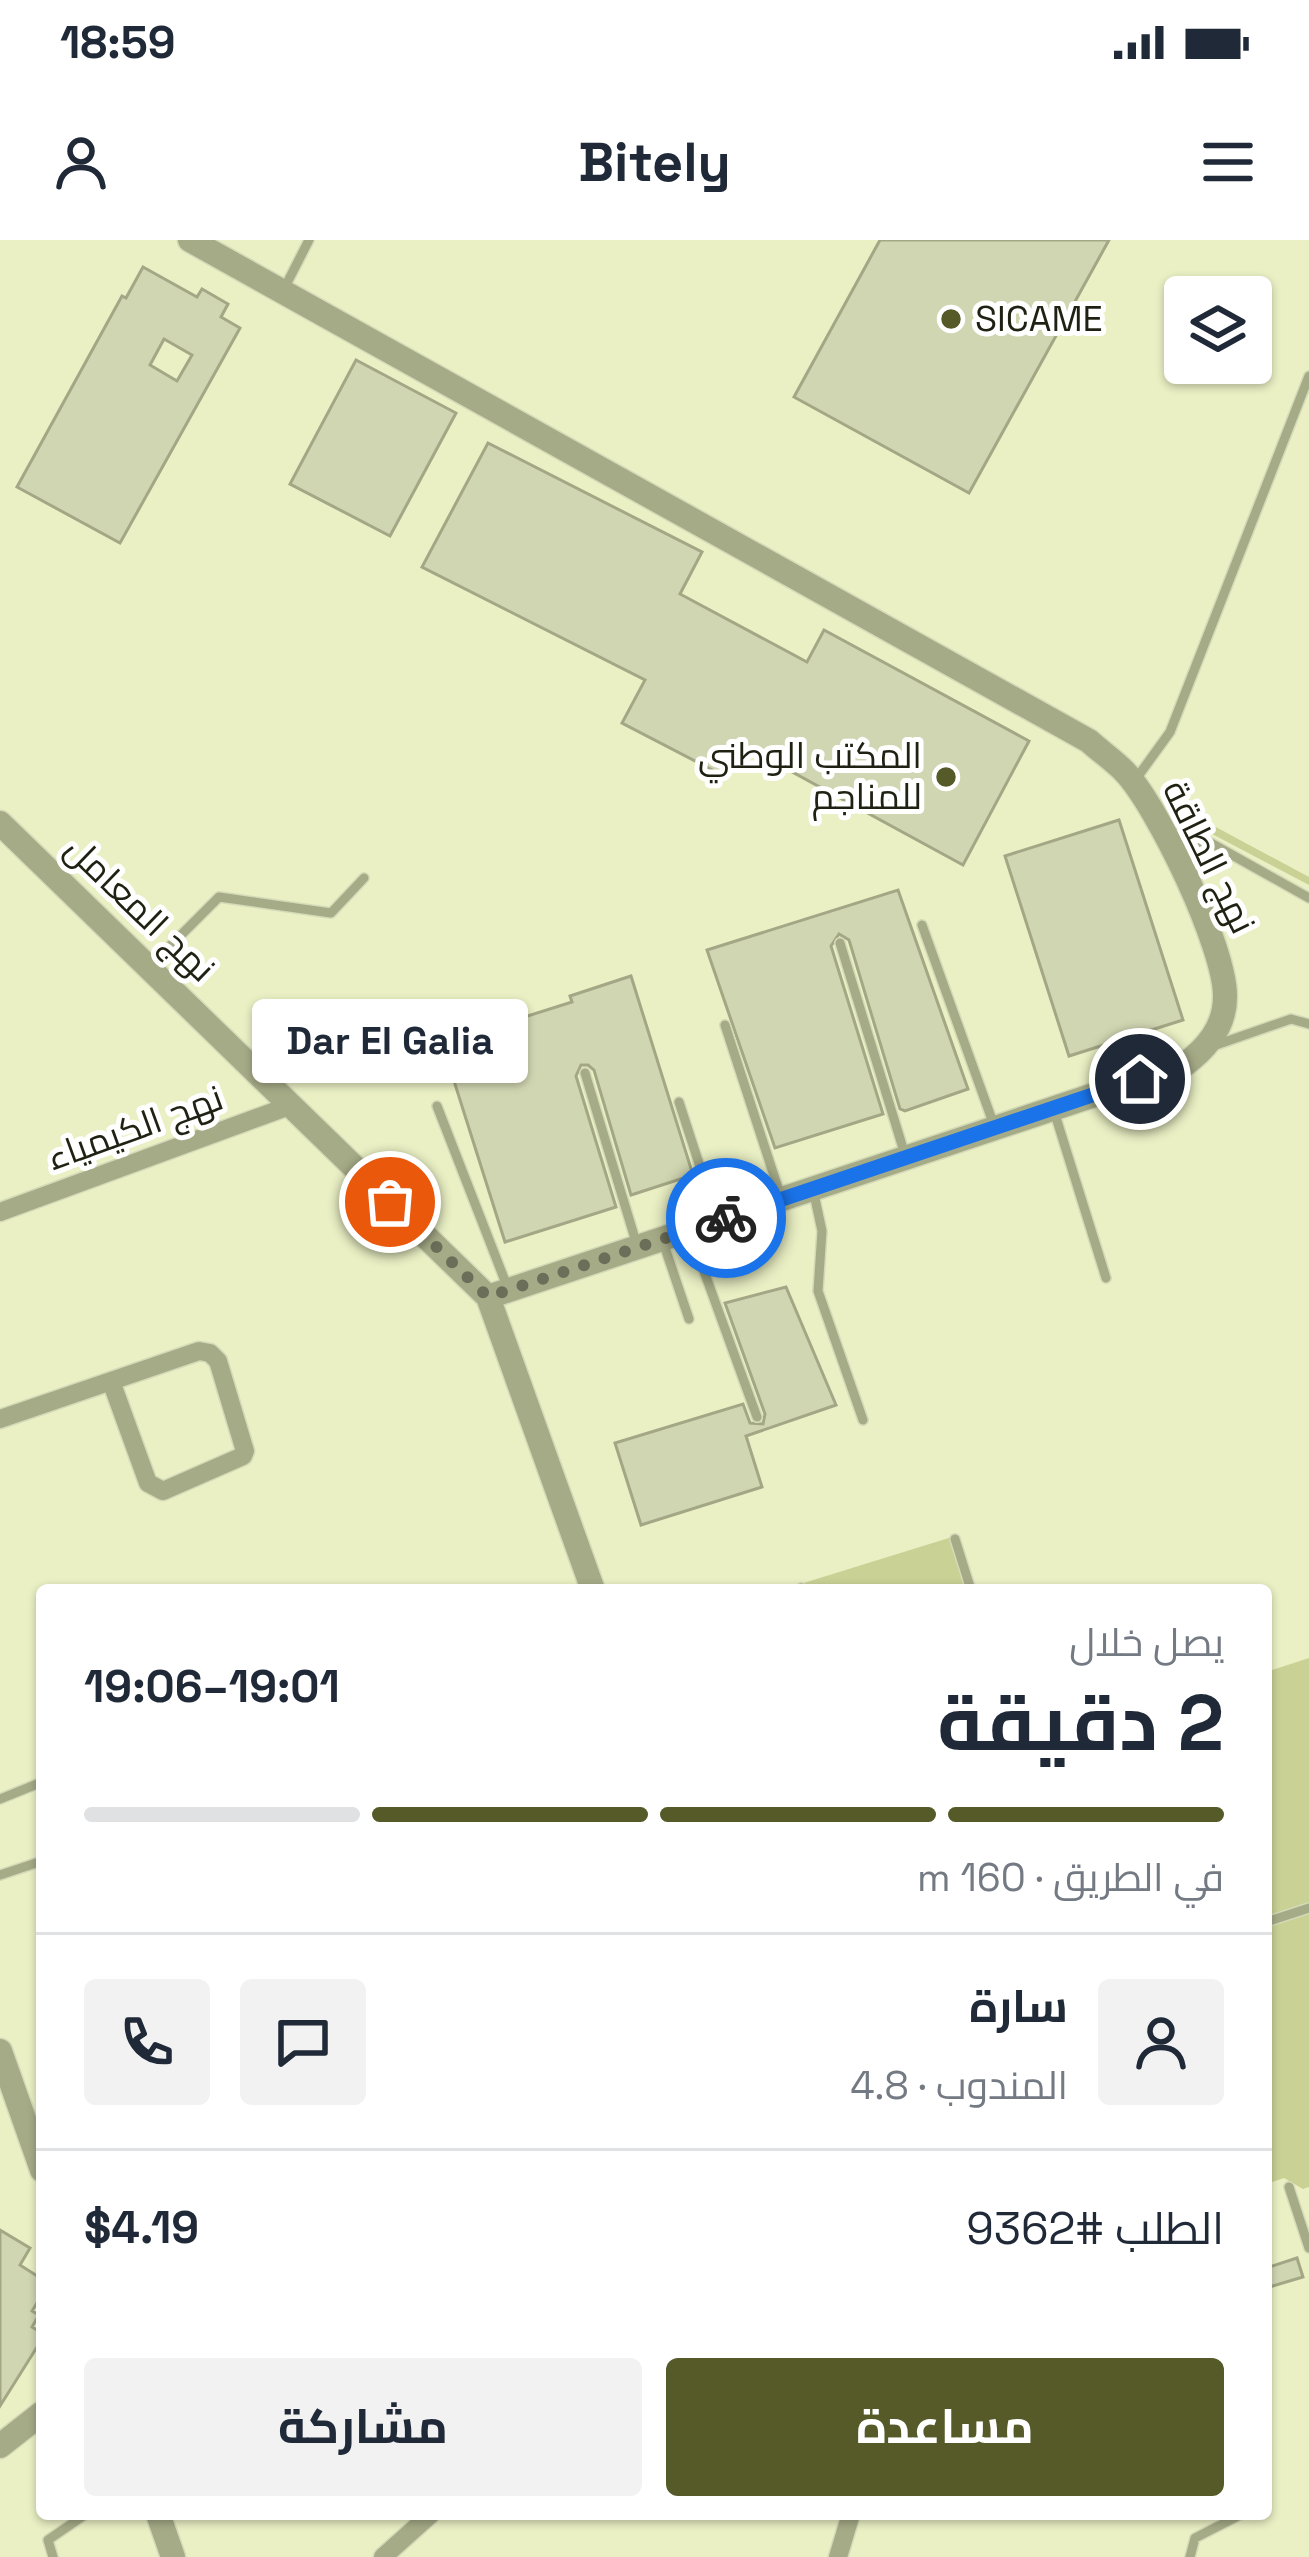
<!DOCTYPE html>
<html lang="ar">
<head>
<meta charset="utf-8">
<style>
  body { margin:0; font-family:"Space Grotesk",Cairo,sans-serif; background:#f2f2f3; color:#1f2937; direction:rtl; height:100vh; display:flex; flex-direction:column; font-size:45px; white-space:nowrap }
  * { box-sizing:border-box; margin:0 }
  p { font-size:39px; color:#747a83 }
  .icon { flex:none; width:66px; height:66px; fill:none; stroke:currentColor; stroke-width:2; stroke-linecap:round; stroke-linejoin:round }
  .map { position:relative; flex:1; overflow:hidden; direction:ltr }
  .panel { position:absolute; left:36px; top:1344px; width:1236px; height:936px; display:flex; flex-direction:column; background:#fff; border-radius:12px; box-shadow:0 3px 9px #0004; direction:rtl }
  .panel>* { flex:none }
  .fabs { position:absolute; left:1164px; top:36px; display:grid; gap:24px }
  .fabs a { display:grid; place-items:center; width:108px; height:108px; border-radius:12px; background:#fff; box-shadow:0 3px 9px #0004; font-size:60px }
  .pin { position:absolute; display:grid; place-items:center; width:102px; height:102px; color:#fff; margin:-51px; border:6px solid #fff; border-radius:50%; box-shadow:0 3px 12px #0007 }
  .courier { position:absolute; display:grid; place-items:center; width:120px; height:120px; margin:-60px; border:9px solid #1a73e8; border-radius:50%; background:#fff; color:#222; box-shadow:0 3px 15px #0007 }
  .bubble { position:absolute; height:84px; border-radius:12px; background:#fff; box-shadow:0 3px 9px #0004; font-size:39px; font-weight:700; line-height:84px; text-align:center; direction:rtl }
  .headline em { font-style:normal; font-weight:700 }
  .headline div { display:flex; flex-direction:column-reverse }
  .headline { display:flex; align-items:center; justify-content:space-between; height:204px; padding:0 48px }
  h1 { font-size:78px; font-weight:700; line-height:90px }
  .bar { display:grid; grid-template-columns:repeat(4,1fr); gap:18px 12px; align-content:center; height:144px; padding:0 48px }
  .bar i { height:15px; border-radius:9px; background:#e0e1e3 }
  .bar .active { background:#565a28 }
  .bar p { grid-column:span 4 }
  .line { display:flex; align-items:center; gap:30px; padding:0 48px; border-top:3px solid #e0e1e3 }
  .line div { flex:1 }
  .round { display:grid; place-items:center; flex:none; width:126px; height:126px; border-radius:12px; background:#f2f2f3 }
  .button { display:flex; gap:24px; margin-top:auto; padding:24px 48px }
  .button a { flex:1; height:138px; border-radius:12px; background:#565a28; color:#fff; font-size:48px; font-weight:700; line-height:138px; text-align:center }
  .button a+a { background:#f2f2f3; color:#1f2937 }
  .status { display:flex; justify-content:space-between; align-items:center; height:84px; padding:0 60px; background:#fff; direction:ltr }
  .status svg { height:33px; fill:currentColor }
  header { display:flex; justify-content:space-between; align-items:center; height:156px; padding:0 48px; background:#fff; font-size:54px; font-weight:700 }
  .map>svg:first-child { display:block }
  .built { fill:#eaf0c4; fill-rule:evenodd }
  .green { fill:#cad195 }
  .building { fill:#d1d6b2; stroke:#a3a785; stroke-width:3; fill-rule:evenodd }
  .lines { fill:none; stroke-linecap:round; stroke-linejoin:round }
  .service-casing { stroke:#d4dab8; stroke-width:12 }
  .minor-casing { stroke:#d4dab8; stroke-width:21 }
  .tertiary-casing { stroke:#d4dab8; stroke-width:27 }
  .service { stroke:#a6ab87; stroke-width:9 }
  .minor { stroke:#a6ab87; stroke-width:18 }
  .tertiary { stroke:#a6ab87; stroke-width:24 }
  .done { stroke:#6b6e58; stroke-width:12; stroke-dasharray:0 21.6 }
  .route { stroke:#1a73e8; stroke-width:15 }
  .poi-dot { fill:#565a28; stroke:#fff; stroke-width:4.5 }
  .labels { text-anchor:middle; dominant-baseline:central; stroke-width:10; stroke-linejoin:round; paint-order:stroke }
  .poi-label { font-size:36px; fill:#1f2113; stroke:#fff; text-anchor:start }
  .street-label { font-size:36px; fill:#1f2113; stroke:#fff }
</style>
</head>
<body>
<div class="status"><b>18:59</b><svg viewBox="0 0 49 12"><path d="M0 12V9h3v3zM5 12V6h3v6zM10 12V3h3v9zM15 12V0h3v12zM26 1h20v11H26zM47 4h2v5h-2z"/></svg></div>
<header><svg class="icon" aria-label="menu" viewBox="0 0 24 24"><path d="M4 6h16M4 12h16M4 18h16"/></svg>Bitely<svg class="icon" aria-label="person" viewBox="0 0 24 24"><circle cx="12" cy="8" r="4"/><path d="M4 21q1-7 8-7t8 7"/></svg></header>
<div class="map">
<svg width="1309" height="2317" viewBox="0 0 1309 2317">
  <rect width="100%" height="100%" fill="#f7fdd8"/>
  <path class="built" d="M 0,0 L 1309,0 L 1309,2317 L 0,2317 ZM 1185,57 L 1251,57 L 1251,123 L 1185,123 ZM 42,1350 L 1266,1350 L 1266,2274 L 42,2274 Z"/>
  <path class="green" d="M 1199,578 L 1309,637 L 1309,645 L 1195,585 Z
    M 952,1297 L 968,1350 L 781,1350 Z
    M 1309,1418 L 1309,1947 L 1303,1949 L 1284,1938 L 1266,1944 L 1266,1432 Z"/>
  <path class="building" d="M 880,0 L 1109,0 L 969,253 L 794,157 Z
    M 143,27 L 197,57 L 202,49 L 228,64 L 221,77 L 240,88 L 120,303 L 17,247 L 122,56 L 126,58 ZM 164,99 L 192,115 L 177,141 L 150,125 Z
    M 356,120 L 456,173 L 390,296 L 290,244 Z
    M 488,203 L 702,312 L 680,354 L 807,422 L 824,390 L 1029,501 L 963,625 L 739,503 L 722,535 L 622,483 L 645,440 L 422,327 Z
    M 1119,580 L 1183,780 L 1069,816 L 1005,616 Z
    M 898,650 L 968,849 L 905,871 L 900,869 L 849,700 L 839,694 L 831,706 L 883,874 L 775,908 L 707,710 Z
    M 631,736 L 693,935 L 631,955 L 594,830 L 588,825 L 581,825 L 576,836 L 616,967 L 505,1002 L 442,803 L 572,762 L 570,756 Z
    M 786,1047 L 836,1165 L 746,1196 L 762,1247 L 641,1285 L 615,1203 L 743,1164 L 750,1183 L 763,1184 L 765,1174 L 725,1063 Z
    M 0,1990 L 30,2008 L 20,2025 L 42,2039 L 42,2055 L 32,2071 L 39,2075 L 32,2087 L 42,2093 L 42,2099 L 0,2166 Z
    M 1297,2018 L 1303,2037 L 1266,2048 L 1266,2028 Z"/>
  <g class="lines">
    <defs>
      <path id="service" d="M 285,47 L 309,0
        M 1136,539 L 1170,492 L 1309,136
        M 1177,611 L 1209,602 L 1309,658
        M 922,685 L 995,888
        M 840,703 L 906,918
        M 149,727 L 219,657 L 331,673 L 364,638
        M 725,785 L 780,954
        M 1216,805 L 1291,779 L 1309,784
        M 585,833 L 636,1002
        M 679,862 L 716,976
        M 437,866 L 507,1046
        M 1054,871 L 1106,1038
        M 814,954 L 822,991 L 818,1051 L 863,1180
        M 689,990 L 757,1177
        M 662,999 L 689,1079
        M 955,1299 L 971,1350
        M 801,1348 L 802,1350
        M 0,1559 L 42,1542
        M 0,1635 L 42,1621
        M 1266,1682 L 1309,1668
        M 1289,1947 L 1309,2008
        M 53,2317 L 48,2300 L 86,2274
        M 1190,2317 L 1195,2298 L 1242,2274"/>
      <path id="minor" d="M 0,972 L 292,865
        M 0,1179 L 199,1111 L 210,1113 L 218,1121 L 245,1211 L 243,1216 L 163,1251 L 148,1243 L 111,1141
        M 383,2317 L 431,2274
        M 838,2317 L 851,2274"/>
      <path id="tertiary" d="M 190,0 L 1089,501 C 1100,511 1113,520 1124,531 C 1158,566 1226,709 1225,757 C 1225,787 1207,808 1184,825 L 488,1057
        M 0,583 L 488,1057 L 593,1350
        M 0,1811 L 42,1930
        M 0,2206 L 42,2173
        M 158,2274 L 173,2317"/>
    </defs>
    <use href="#service" class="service-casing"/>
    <use href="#minor" class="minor-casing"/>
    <use href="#tertiary" class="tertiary-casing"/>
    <use href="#service" class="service"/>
    <use href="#minor" class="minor"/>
    <use href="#tertiary" class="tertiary"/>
  </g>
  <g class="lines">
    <path class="done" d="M 390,962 L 488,1057 L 726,978"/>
    <path class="route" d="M 726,978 L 1140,839"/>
  </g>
  <g class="poi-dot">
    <circle cx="951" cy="79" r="12"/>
    <circle cx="946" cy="537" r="12"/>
  </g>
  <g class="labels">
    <g class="poi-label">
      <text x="975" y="79">SICAME</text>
      <text x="922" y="516" text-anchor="end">المكتب الوطني<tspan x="922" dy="41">للمناجم</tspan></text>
    </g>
    <g class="street-label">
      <text transform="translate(1209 617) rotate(64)">نهج الطاقة</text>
      <text transform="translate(140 669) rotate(44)">نهج المعامل</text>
      <text transform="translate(135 888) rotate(-20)">نهج الكيمياء</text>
    </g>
  </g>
</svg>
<div class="fabs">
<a><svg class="icon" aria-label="layers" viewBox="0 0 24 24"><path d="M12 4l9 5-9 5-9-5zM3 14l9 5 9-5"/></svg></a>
</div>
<div class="pin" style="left:390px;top:962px;background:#ea580c"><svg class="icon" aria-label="bag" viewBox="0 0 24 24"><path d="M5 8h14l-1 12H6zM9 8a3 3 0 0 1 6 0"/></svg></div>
<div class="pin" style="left:1140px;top:839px;background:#1f2937"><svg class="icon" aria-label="home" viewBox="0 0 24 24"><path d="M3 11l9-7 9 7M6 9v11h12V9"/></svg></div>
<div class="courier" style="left:726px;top:978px"><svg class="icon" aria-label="bike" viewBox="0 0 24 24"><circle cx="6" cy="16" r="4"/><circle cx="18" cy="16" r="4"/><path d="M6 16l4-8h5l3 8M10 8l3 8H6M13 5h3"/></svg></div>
<div class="bubble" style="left:252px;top:759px;width:276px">Dar El Galia</div>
<section class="panel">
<div class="headline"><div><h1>2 دقيقة</h1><p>يصل خلال</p></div><em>19:01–19:06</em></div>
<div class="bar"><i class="active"></i><i class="active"></i><i class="active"></i><i></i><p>في الطريق · 160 m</p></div>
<div class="line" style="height:216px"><a class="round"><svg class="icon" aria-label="person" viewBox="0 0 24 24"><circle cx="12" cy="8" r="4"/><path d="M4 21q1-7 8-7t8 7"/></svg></a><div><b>سارة</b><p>المندوب · 4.8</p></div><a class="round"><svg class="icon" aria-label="chat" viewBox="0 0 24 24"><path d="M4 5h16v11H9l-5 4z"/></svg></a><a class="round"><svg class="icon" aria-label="phone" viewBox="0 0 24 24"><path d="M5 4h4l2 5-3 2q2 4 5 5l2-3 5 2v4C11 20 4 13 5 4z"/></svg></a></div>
<div class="line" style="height:156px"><div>الطلب #9362</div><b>$4.19</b></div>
<div class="button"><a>مساعدة</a><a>مشاركة</a></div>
</section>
</div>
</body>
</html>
